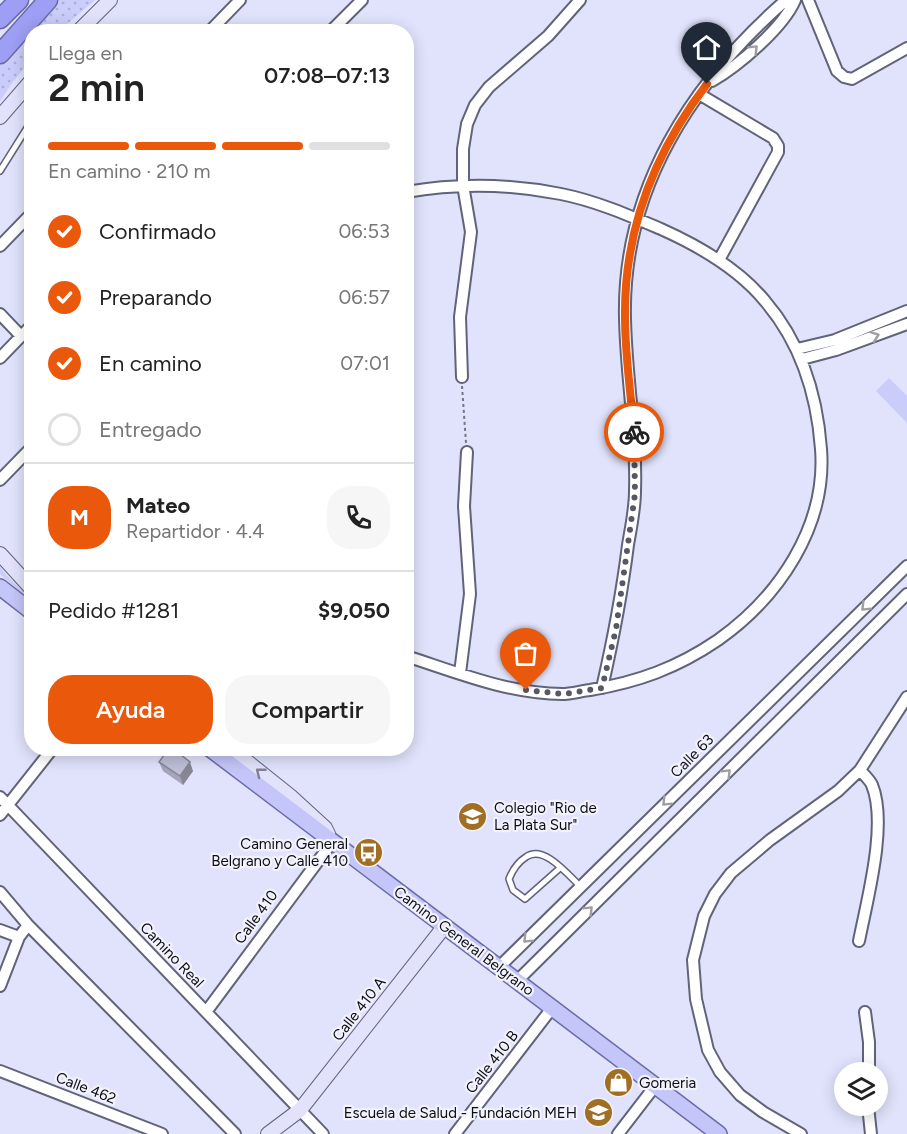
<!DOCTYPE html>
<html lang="es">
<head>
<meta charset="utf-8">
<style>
  body { margin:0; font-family:Figtree,sans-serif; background:#f6f6f6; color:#222; height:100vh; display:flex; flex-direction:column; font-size:22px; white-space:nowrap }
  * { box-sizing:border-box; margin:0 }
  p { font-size:20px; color:#767676 }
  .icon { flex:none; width:33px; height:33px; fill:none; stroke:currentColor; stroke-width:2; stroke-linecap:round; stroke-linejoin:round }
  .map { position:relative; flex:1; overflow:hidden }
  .details { position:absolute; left:24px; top:24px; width:390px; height:732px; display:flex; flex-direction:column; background:#fff; border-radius:24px; box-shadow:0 3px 15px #0003 }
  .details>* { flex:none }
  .fabs { position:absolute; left:834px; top:1062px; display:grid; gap:12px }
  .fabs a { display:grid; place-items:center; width:54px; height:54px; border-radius:50%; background:#fff; box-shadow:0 3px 15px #0003; font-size:30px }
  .pin { position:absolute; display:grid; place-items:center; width:51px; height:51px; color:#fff; margin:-62px -26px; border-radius:50% 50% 50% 0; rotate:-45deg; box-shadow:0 0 6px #0007 }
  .pin .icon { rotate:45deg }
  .courier { position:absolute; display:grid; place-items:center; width:60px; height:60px; margin:-30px; border:4px solid #ea580c; border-radius:50%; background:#fff; color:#222; box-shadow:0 2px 8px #0007 }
  .head em { font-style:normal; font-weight:600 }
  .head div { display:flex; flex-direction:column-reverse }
  .head { display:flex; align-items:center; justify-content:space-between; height:102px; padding:0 24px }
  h1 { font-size:39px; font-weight:600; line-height:45px }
  .bar { display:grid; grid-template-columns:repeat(4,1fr); gap:9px 6px; align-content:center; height:72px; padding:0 24px }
  .bar i { height:8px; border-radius:4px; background:#e0e0e0 }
  .bar .selected { background:#ea580c }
  .bar p { grid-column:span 4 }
  .line { display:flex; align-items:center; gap:15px; padding:0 24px; border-top:2px solid #e0e0e0 }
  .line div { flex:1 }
  .round { display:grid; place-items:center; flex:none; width:63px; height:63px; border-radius:24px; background:#f6f6f6 }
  ol { padding:0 24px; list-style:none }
  li { display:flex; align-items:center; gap:18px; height:66px }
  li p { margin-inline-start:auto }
  li .icon { padding:6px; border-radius:50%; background:#ea580c; color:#fff; stroke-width:4 }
  li:last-child { color:#767676 }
  li i { width:33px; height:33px; border:3px solid #e0e0e0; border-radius:50% }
  .button { display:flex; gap:12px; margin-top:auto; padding:12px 24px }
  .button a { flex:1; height:69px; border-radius:24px; background:#ea580c; color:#fff; font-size:24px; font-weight:600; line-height:69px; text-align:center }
  .button a+a { background:#f6f6f6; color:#222 }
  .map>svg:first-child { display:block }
  .grass { fill:url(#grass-dots) }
  .green { fill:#cacdf9 }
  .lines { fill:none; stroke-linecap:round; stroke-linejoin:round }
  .lane-casing { stroke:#616378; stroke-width:8 }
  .street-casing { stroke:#616378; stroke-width:14 }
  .secondary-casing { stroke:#616378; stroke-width:16 }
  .primary-casing { stroke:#6a6ba6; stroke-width:18 }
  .highway-casing { stroke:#6a6ba6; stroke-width:21 }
  .path { stroke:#737484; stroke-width:2; stroke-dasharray:3 3; stroke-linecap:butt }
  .lane { stroke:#fff; stroke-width:5 }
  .street { stroke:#fff; stroke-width:10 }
  .secondary { stroke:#e2e2fc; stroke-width:14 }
  .primary { stroke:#c4c5f8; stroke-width:15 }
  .highway { stroke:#9d9ef4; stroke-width:18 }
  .wall { fill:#a4a5ba }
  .shaded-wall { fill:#868697 }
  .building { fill:#bfc0d8; stroke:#868697; stroke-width:1.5 }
  .oneway { stroke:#9e9ea1 }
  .oneway2 { stroke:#828294 }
  .done { stroke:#575866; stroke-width:6; stroke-dasharray:0 10.8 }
  .route { stroke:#ea580c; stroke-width:8 }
  .labels { text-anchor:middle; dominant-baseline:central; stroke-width:4.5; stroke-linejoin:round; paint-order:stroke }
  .street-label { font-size:15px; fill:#0c0d15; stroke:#f1f2fb }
  .poi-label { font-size:15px; fill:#0c0d15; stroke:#f1f2fb; text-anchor:start }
</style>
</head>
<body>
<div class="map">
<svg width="907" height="1134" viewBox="0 0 907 1134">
  <defs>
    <pattern id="grass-dots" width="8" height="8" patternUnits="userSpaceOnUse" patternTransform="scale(1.5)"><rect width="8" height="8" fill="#cacdf9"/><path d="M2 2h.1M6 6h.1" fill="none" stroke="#acafd5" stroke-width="1.8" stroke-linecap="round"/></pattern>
  </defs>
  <rect width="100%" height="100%" fill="#e1e3fc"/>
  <path class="grass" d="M 56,0 L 95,0 L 59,31 L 32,32 L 31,60 L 13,82 L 0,101 L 0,62 Z
    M 0,566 L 6,575 L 31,599 L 31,601 L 0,574 Z"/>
  <path class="green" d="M 889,378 L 907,396 L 907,423 L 876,391 Z"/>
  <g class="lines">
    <defs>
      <path id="lane" d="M 0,171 L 32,120
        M 560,868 L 525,899 L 513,890 L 509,879 C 513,869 518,862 526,857 C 544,844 568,875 581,887"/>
      <path id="street" d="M 808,0 L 837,71 L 844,77 L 852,79 L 907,48
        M 209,32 L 240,0
        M 330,32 L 362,0
        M 712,81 C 738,66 783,28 795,0
        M 699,94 L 773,138 L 778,146 L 778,152 L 719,260
        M 406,192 C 457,183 511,184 561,194 C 596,201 628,215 661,229 C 699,246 738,268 765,301 C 801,343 817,394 821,449 C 827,526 779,597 718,640 C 677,668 638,682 590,690 C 581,691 571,694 562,694 C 509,694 456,672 406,656
        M 0,246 L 32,213
        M 0,314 L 21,336
        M 797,349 L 835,340 L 907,311
        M 0,358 L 32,325
        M 802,359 L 836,350 L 907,324
        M 462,377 L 460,317 L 471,232 L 463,185 L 463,149 L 467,124 L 475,105 L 489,87 L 548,36 L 580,0
        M 0,480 L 32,447
        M 460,673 L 470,594 L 464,506 L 467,452
        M 602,688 C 613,640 622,593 628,545 C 631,527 635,509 635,491 C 637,433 626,376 625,318 C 622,189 692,82 786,0
        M 0,797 L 323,1134
        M 0,815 L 53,748
        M 0,892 L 28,925 L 235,1134
        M 0,930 L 19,937
        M 859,941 C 867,900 888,824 872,785 C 870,780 864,775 860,770
        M 499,967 L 907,566
        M 517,981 L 907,594
        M 0,986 L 19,937 L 28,925
        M 206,1012 L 333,841
        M 865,1012 L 869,1042 L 869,1072
        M 0,1071 L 162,1134
        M 868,1106 L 871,1134
        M 455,1134 L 552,1008
        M 618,1134 L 655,1086
        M 801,1134 L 763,1112 L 740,1095 L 720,1072 L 708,1050 L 696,999 L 693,960 L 704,916 L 715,894 L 731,873 L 770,840 L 838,791 L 860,770 L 907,697"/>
      <path id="secondary" d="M 78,32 L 110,0
        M 0,117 L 32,80
        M 0,554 L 32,589
        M 230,748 L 290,796 L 325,828 L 328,834
        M 268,1134 L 300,1110 L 444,927"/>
      <path id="primary" d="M 0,587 L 32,612
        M 209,748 L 719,1134"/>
      <path id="highway" d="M 0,19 L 19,0
        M 0,54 L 48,0"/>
    </defs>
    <use href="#lane" class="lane-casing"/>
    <use href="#street" class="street-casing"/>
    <use href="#secondary" class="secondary-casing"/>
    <use href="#primary" class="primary-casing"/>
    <use href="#highway" class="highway-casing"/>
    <path class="path" d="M 462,386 L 466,443"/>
    <use href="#lane" class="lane"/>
    <use href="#street" class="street"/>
    <use href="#secondary" class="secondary"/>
    <use href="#primary" class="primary"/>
    <use href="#highway" class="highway"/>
  </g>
  <path class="wall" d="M 159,762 L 193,771 L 183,785 L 163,771 Z"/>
  <path class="shaded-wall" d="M 190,762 L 193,771 L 183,785 L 180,776 Z"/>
  <path class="building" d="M 169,748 L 172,748 L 190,762 L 180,776 L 159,762 Z"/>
  <defs><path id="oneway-chevron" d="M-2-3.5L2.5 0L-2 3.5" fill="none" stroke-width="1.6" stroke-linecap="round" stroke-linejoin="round" transform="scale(1.5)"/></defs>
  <g class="oneway">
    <use href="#oneway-chevron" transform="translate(754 49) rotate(-45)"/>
    <use href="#oneway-chevron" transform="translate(875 336) rotate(-20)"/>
    <use href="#oneway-chevron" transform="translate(865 607) rotate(135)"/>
    <use href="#oneway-chevron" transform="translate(727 773) rotate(-45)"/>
    <use href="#oneway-chevron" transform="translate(666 802) rotate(135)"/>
    <use href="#oneway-chevron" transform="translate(589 910) rotate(-45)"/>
    <use href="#oneway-chevron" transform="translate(527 939) rotate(135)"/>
  </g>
  <use class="oneway2" href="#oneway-chevron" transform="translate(260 772) rotate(-142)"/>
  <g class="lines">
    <path class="done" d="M 526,690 L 564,694 L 602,688 L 616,629 L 635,494 L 634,432"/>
    <path class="route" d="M 634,432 C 631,394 625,356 625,317 C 624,230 654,153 707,84"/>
  </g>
  <defs>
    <symbol id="school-disc" viewBox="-11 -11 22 22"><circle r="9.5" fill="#a06e24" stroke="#f1f2fb"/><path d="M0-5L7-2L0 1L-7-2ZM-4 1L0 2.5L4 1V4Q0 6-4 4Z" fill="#fff"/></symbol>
    <symbol id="bus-disc" viewBox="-11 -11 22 22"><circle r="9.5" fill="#a06e24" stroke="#f1f2fb"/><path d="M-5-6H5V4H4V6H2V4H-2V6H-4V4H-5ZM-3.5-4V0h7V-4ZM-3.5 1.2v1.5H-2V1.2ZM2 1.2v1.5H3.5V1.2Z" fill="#fff"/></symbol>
    <symbol id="shop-disc" viewBox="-11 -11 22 22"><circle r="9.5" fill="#a06e24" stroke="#f1f2fb"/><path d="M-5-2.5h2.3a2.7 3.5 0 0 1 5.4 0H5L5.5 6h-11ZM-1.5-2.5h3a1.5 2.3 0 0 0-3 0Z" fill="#fff"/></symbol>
  </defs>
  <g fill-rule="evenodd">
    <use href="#school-disc" x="456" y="800" width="33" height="33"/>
    <use href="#bus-disc" x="352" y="836" width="33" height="33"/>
    <use href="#shop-disc" x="602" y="1066" width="33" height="33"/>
    <use href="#school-disc" x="582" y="1096" width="33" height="33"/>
  </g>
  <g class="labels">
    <g class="street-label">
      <text transform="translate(692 756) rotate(-45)">Calle 63</text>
      <text transform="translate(256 917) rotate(-54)">Calle 410</text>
      <text transform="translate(464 941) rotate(37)">Camino General Belgrano</text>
      <text transform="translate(172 955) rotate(46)">Camino Real</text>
      <text transform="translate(359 1009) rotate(-52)">Calle 410 A</text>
      <text transform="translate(492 1062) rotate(-52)">Calle 410 B</text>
      <text transform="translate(86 1088) rotate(21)">Calle 462</text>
    </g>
    <g class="poi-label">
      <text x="494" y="808">Colegio "Rio de<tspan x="494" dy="17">La Plata Sur"</tspan></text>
      <text x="348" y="844" text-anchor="end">Camino General<tspan x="348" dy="17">Belgrano y Calle 410</tspan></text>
      <text x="639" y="1083">Gomeria</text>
      <text x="577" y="1113" text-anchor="end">Escuela de Salud - Fundación MEH</text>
    </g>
  </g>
</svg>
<div class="fabs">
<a><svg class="icon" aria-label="layers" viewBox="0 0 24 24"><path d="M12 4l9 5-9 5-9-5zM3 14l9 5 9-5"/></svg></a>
</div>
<div class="pin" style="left:526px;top:690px;background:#ea580c"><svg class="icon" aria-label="bag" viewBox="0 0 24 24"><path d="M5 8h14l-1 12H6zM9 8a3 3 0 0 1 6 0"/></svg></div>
<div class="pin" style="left:707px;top:84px;background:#1f2937"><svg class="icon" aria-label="home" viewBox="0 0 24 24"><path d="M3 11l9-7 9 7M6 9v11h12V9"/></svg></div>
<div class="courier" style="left:634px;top:432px"><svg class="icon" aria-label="bike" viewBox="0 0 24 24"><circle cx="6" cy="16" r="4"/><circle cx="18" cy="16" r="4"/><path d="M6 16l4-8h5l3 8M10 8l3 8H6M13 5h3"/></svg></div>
<section class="details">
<div class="head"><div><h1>2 min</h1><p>Llega en</p></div><em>07:08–07:13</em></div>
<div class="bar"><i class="selected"></i><i class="selected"></i><i class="selected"></i><i></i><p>En camino · 210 m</p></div>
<ol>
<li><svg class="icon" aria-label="check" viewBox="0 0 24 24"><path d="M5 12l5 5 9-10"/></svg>Confirmado<p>06:53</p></li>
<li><svg class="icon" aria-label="check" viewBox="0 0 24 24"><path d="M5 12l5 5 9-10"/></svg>Preparando<p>06:57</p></li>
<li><svg class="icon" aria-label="check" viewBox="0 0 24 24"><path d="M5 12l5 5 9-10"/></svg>En camino<p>07:01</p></li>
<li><i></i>Entregado</li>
</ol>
<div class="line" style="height:108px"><b class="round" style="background:#ea580c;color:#fff">M</b><div><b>Mateo</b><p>Repartidor · 4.4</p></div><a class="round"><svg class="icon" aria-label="phone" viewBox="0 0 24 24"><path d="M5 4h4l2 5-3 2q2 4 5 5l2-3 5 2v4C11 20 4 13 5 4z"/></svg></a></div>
<div class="line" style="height:78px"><div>Pedido #1281</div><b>$9,050</b></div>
<div class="button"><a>Ayuda</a><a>Compartir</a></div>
</section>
</div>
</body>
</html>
